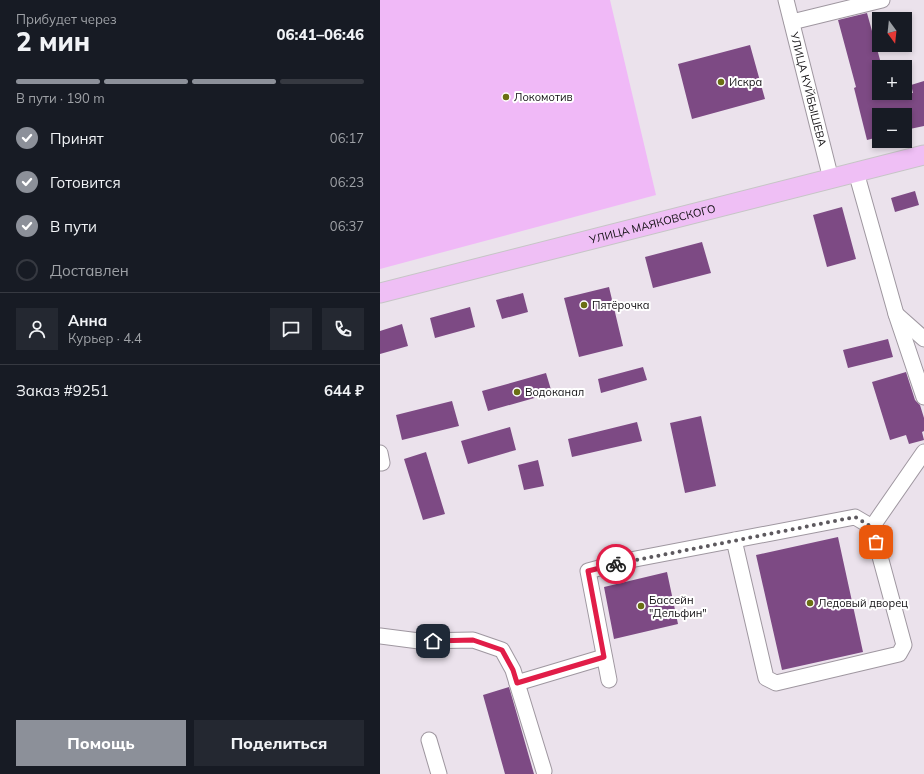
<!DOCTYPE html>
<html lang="ru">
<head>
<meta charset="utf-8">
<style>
  body { margin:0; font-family:Mulish,sans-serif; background:#242831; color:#f1f3f6; height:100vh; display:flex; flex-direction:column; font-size:15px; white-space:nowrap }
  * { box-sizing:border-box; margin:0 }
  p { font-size:13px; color:#9ea1a6 }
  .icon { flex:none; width:22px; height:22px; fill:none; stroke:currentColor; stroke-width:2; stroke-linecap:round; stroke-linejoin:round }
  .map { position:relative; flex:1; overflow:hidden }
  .details { display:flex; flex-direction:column; background:#171b24; width:380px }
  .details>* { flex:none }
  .needle { width:26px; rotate:165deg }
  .tools { position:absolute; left:492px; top:12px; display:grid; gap:8px }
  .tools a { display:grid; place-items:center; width:40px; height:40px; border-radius:0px; background:#171b24; box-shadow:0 2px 6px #0003; font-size:20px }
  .pin { position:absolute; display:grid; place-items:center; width:34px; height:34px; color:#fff; margin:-17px; border-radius:8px; box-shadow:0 2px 6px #0006 }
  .courier { position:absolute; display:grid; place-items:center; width:40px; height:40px; margin:-20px; border:3px solid #e11d48; border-radius:50%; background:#fff; color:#222; box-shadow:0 1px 5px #0007 }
  .head em { font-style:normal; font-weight:800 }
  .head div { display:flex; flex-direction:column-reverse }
  .head { display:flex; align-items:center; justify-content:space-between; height:68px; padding:0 16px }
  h1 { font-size:26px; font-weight:800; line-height:30px }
  .bar { display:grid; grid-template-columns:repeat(4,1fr); gap:6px 4px; align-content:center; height:48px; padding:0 16px }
  .bar i { height:5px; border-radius:3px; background:#363941 }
  .bar .selected { background:#8c9099 }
  .bar p { grid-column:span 4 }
  .line { display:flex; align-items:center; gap:10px; padding:0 16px; border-top:1px solid #363941 }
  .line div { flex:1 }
  .round { display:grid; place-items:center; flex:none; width:42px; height:42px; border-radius:0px; background:#242831 }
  ol { padding:0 16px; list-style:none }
  li { display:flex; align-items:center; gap:12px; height:44px }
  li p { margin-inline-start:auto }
  li .icon { padding:4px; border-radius:50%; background:#8c9099; color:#fff; stroke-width:4 }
  li:last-child { color:#9ea1a6 }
  li i { width:22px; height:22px; border:2px solid #363941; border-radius:50% }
  .cta { display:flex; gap:8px; margin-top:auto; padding:8px 16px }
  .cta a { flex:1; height:46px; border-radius:0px; background:#8c9099; color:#fff; font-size:16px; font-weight:800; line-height:46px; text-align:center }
  .cta a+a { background:#242831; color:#f1f3f6 }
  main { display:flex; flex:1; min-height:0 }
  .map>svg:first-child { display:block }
  .green { fill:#f0b9f7 }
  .building { fill:#7d4a84 }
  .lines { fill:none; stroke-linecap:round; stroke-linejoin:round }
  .minor-casing { stroke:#9f97a0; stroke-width:17 }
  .major-casing { stroke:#c6c5c6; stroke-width:21 }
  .minor { stroke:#fff; stroke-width:15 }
  .major { stroke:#efbff5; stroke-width:19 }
  .done { stroke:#5d595e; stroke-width:4; stroke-dasharray:0 7.2 }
  .route { stroke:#e11d48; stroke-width:5 }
  .poi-dot { fill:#6a6f14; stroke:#fff; stroke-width:1.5 }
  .labels { text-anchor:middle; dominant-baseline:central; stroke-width:4; stroke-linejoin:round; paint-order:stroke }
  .poi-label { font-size:11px; fill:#110f12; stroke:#fff; text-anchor:start }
  .street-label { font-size:11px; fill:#110f12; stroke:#fff }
</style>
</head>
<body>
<main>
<section class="details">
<div class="head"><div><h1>2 мин</h1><p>Прибудет через</p></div><em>06:41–06:46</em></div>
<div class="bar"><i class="selected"></i><i class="selected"></i><i class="selected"></i><i></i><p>В пути · 190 m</p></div>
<ol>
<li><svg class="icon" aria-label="check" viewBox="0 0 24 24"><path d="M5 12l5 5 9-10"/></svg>Принят<p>06:17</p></li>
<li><svg class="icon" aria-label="check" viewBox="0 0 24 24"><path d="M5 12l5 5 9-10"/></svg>Готовится<p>06:23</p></li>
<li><svg class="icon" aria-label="check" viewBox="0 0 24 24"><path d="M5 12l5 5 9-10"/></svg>В пути<p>06:37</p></li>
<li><i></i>Доставлен</li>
</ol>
<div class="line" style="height:72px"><a class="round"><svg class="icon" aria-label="person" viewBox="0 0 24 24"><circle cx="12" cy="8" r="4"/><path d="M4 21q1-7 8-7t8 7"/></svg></a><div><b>Анна</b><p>Курьер · 4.4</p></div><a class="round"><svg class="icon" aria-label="chat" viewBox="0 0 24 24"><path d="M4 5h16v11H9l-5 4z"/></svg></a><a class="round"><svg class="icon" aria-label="phone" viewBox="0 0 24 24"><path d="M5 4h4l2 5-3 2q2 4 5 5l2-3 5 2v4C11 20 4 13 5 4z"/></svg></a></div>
<div class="line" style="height:52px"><div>Заказ #9251</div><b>644 ₽</b></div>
<div class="cta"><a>Помощь</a><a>Поделиться</a></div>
</section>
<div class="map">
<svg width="544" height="774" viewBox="0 0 544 774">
  <rect width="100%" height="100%" fill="#ebe2ec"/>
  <path class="green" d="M 0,0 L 230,0 L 276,195 L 0,269 Z"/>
  <path class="building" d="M 487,13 L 502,67 L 499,67 L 499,93 L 533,93 L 531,85 L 544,81 L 544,126 L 525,130 L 525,115 L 499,115 L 499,137 L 487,140 L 474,88 L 476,87 L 458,20 Z
    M 370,45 L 385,99 L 312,119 L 298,64 Z
    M 535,191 L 539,205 L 515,212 L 511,198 Z
    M 462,207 L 476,259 L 447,267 L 433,215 Z
    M 322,242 L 331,273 L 273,288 L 265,257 Z
    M 229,287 L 243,346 L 199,357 L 184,298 Z
    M 143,293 L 148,312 L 122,319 L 116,300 Z
    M 90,307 L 95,327 L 55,338 L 50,318 Z
    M 22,324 L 28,346 L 0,354 L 0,331 Z
    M 508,339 L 513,357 L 468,368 L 463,350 Z
    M 263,367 L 267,380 L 221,393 L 218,379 Z
    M 526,372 L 535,400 L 540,405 L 544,418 L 544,431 L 542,432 L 544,440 L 529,444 L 526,435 L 510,440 L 492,382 Z
    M 166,373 L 172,393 L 108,411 L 102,391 Z
    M 72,401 L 79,426 L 22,440 L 16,415 Z
    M 321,416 L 336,486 L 305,493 L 290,423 Z
    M 257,422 L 262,441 L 192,457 L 188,439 Z
    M 130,427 L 136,450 L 88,464 L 81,441 Z
    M 46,452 L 65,514 L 43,520 L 24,459 Z
    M 158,460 L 164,486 L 144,490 L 138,465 Z
    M 458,537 L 483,652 L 402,670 L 376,555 Z
    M 287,572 L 298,624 L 234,639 L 224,587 Z
    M 129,687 L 138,718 L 154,774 L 125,774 L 103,695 Z"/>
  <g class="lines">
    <defs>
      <g id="minor">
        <path id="s1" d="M 406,0 L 451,179"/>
        <path d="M 412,22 L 502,0"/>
        <path d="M 476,172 L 516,314 L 544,397"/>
        <path d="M 516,314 L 544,339"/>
        <path d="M 0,453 L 2,463 L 0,463"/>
        <path d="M 492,527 L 544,452"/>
        <path d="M 0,636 L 39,641 L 93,640 L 122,650 L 133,670 L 164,771"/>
        <path d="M 229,680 L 208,571 L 245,561 L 475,517 L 492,527 L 524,645 L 519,654 L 396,683 L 386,678 L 354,540"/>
        <path d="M 137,683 L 224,657"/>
        <path d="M 49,740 L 59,774"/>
      </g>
      <g id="major">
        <path id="s2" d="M 0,293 L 544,155"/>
      </g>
    </defs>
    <use href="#minor" class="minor-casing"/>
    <use href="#major" class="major-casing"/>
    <use href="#minor" class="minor"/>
    <use href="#major" class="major"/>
  </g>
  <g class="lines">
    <path class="done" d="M 236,564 L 475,517 L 492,527 L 496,542"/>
    <path class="route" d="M 53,641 L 93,640 L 122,650 L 133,670 L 137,683 L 224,657 L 208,571 L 236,564"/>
  </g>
  <g class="poi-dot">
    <circle cx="341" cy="82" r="4"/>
    <circle cx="126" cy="97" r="4"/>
    <circle cx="204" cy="305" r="4"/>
    <circle cx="137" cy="392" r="4"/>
    <circle cx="430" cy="603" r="4"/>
    <circle cx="261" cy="606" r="4"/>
  </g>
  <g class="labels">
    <g class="poi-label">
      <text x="349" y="82">Искра</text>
      <text x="134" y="97">Локомотив</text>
      <text x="212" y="305">Пятёрочка</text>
      <text x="145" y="392">Водоканал</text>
      <text x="269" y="600">Бассейн<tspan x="269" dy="13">"Дельфин"</tspan></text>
      <text x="438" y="603">Ледовый дворец</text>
    </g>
    <g class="street-label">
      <text stroke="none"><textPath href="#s1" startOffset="92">УЛИЦА КУЙБЫШЕВА</textPath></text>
      <text stroke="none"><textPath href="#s2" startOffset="281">УЛИЦА МАЯКОВСКОГО</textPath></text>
    </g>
  </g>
</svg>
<div class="tools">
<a><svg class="needle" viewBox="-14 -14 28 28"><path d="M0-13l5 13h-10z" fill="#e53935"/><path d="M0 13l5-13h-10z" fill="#9ea1a6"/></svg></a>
<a>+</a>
<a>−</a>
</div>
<div class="pin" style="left:496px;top:542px;background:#ea580c"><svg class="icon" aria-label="bag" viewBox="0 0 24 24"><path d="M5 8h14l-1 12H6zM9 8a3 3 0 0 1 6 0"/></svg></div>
<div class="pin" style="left:53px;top:641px;background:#1f2937"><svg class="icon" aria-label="home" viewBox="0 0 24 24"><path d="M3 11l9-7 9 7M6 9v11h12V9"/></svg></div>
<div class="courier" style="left:236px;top:564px"><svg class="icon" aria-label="bike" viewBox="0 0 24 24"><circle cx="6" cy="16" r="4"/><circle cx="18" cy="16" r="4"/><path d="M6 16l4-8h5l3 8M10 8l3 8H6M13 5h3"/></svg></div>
</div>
</main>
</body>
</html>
